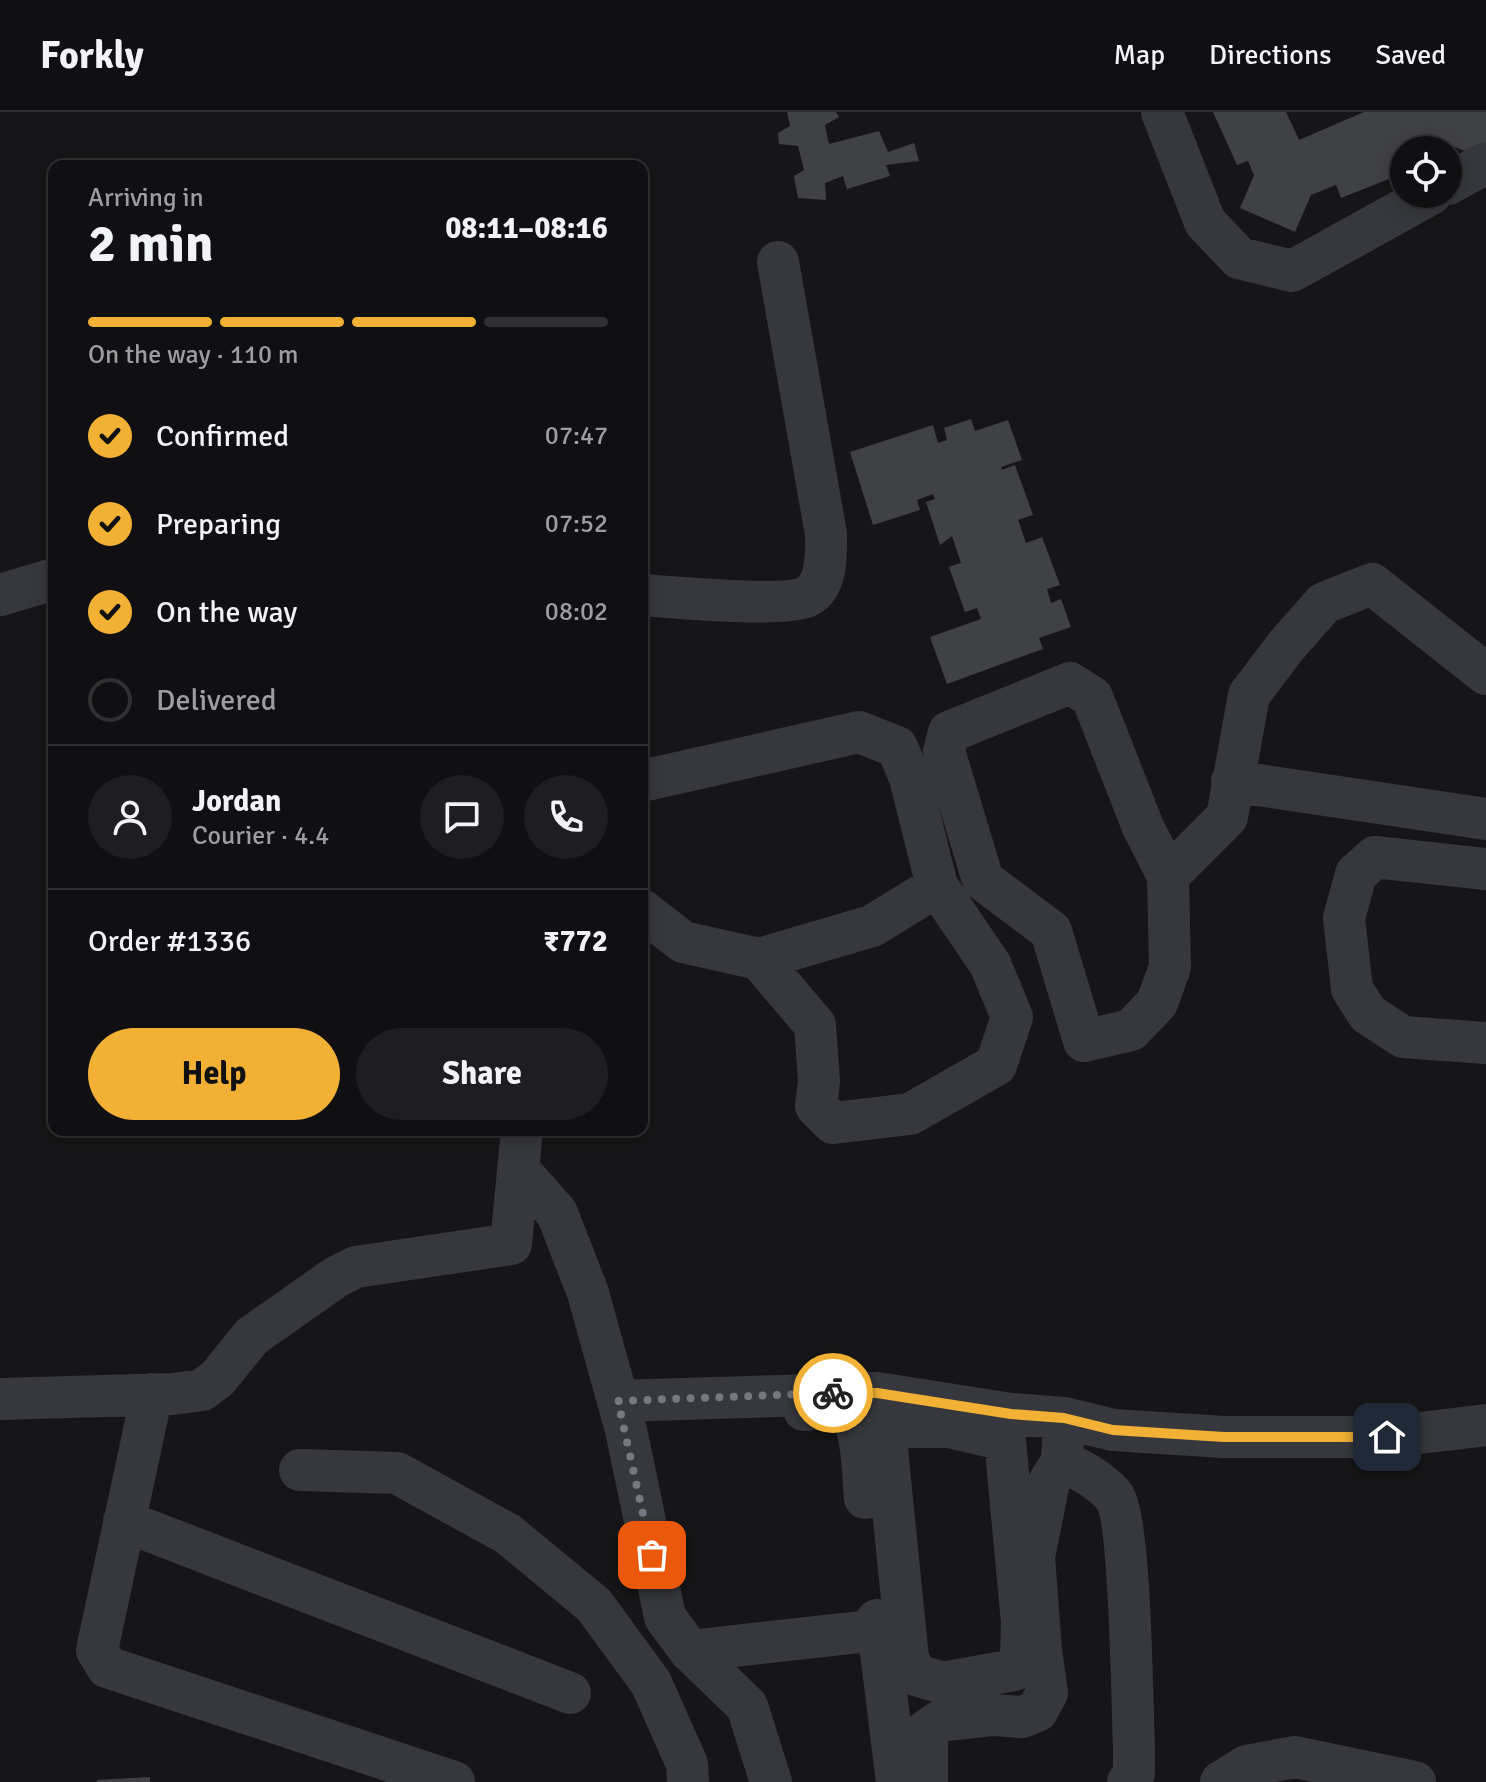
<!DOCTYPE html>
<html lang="en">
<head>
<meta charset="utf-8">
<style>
  body { margin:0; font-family:Signika,sans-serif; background:#1e1e20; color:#f1f3f6; height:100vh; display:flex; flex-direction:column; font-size:30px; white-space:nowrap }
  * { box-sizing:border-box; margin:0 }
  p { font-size:26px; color:#9c9d9f }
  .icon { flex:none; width:44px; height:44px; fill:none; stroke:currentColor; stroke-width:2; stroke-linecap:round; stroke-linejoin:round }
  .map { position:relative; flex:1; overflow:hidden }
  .panel { position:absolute; left:48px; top:48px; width:600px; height:976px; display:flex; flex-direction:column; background:#101012; border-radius:16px; box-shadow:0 4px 20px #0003,0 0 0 2px #303032 }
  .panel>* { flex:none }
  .tools { position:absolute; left:1390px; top:24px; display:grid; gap:16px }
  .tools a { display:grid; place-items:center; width:72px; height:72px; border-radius:50%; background:#101012; box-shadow:0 4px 20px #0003,0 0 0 2px #303032; font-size:40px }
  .pin { position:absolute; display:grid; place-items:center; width:68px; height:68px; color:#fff; margin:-34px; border-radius:16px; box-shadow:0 4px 12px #0006 }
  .courier { position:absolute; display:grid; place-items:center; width:80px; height:80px; margin:-40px; border:6px solid #f2b134; border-radius:50%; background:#fff; color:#222; box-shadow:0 2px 10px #0007 }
  .head em { font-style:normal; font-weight:800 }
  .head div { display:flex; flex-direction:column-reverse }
  .head { display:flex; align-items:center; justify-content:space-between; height:136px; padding:0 40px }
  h1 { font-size:52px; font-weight:800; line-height:60px }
  .bar { display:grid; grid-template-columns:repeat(4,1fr); gap:12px 8px; align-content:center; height:96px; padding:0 40px }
  .bar i { height:10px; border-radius:6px; background:#303032 }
  .bar .current { background:#f2b134 }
  .bar p { grid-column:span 4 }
  .line { display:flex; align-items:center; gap:20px; padding:0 40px; border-top:2px solid #303032 }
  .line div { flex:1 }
  .round { display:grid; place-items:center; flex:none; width:84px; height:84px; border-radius:42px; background:#1e1e20 }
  ol { padding:0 40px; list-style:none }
  li { display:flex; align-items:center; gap:24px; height:88px }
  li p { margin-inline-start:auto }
  li .icon { padding:8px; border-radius:50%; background:#f2b134; color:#111; stroke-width:4 }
  li:last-child { color:#9c9d9f }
  li i { width:44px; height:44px; border:4px solid #303032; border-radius:50% }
  .button { display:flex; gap:16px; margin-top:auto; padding:16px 40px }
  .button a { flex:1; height:92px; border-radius:48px; background:#f2b134; color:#111; font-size:32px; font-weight:800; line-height:92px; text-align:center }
  .button a+a { background:#1e1e20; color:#f1f3f6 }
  header { display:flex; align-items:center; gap:48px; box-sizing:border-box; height:112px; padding:0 40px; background:#101012; border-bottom:2px solid #303032 }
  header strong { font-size:38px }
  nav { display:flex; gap:44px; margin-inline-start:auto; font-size:28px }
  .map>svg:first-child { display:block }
  .building { fill:#404145 }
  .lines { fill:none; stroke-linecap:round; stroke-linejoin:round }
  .street { stroke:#37383d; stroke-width:42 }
  .done { stroke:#757880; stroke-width:8; stroke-dasharray:0 14.4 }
  .route { stroke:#f2b134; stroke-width:10 }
</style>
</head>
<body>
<header>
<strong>Forkly</strong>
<nav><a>Map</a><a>Directions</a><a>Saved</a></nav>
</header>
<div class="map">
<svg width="1486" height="1670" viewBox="0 0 1486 1670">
  <rect width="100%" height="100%" fill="#161618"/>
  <path class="building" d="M 787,0 L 836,0 L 839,5 L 825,13 L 829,32 L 879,19 L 888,40 L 914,31 L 919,49 L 886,53 L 890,64 L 847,77 L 843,64 L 825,71 L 826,88 L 798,86 L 794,64 L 804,58 L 798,34 L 779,32 L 778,21 L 790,14 Z
    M 1213,0 L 1286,0 L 1299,28 L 1364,0 L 1486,0 L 1486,34 L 1482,45 L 1446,32 L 1433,38 L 1404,38 L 1404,61 L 1341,86 L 1336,73 L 1311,83 L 1295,120 L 1240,96 L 1254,63 L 1248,49 L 1237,53 Z
    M 971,307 L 975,319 L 1008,308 L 1022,348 L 1001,355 L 1002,358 L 1015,353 L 1033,403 L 1018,408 L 1026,431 L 1042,425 L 1060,473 L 1047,477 L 1051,491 L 1061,487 L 1071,515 L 1039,526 L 1043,537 L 947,572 L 930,525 L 981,507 L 977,496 L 965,500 L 949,455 L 961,451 L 952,424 L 940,433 L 926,390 L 935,387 L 933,382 L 917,388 L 920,398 L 873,413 L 850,340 L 933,313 L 938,331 L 947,328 L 944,316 Z
    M 150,1665 L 150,1670 L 97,1670 L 97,1668 Z"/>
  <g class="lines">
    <path class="street" d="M 1162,0 L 1205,110 L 1239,146 L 1292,159 L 1431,82
      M 1448,72 L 1486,51
      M 0,483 L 54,467
      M 642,483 C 672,485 787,496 808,484 C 828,473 826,441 826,422 L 778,150
      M 642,669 L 859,620 L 897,635 L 910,666 L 937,774 L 990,852 L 1012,905 L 996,953 L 910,1002 L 833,1011 L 816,994 L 819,969 L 815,913 L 759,847
      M 1232,669 L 1486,707
      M 1486,757 L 1375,745 L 1356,762 L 1344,806 L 1352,877 L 1368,902 L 1403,925 L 1486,931
      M 1168,764 L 1143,715 L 1092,585 L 1070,571 L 949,620 L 944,639 L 983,768 L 1051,819 L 1084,929 L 1131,918 L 1157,891 L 1170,855 L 1168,764 L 1227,705 L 1249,583 L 1286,534 L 1324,491 L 1372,472 L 1486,562
      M 642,798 L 683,830 L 759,847 L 872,814 L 937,774
      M 518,1057 L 557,1101 L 588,1181 L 626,1318 L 665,1505 L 690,1539 L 747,1594 L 771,1670
      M 152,1282 L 97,1538 L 107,1555 L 454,1670
      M 0,1287 L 173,1282 L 202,1278 L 217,1267 L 252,1224 L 336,1165 L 356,1155 L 511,1132 L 522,1018
      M 618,1289 L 877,1281 L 1011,1302 L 1064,1306 L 1113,1318 L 1224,1325 L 1387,1325 L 1486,1313
      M 804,1298 C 817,1297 836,1293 848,1301 C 863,1311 863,1368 865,1386
      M 889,1315 L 949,1315 L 1005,1328 L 1022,1510 L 1021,1543 L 1014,1558 L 943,1571 L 916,1563 L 908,1546 L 887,1338 L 893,1284
      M 1062,1349 C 1080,1358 1099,1367 1113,1383 C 1131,1405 1132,1595 1134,1635 L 1134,1661 L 1128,1670
      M 300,1358 L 397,1361 L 508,1422 L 594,1493 L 651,1571 L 687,1652 L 688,1670
      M 124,1409 L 570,1581
      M 877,1508 L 897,1670
      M 690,1539 L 878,1518
      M 927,1670 L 927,1618 L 940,1609 L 993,1603 L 1022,1605 L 1037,1599 L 1047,1581 L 1041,1539 L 1034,1445 L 1049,1370 L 1062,1349 L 1064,1306
      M 1221,1670 L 1247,1654 L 1295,1645 L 1415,1670"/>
  </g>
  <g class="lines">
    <path class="done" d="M 652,1443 L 618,1289 L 833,1281"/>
    <path class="route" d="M 833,1281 L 877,1281 L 1011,1302 L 1064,1306 L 1113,1318 L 1224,1325 L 1387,1325"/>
  </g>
</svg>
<div class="tools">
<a><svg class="icon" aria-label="locate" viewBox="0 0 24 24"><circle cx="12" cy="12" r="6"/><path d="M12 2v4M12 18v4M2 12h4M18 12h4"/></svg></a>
</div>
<div class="pin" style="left:652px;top:1443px;background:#ea580c"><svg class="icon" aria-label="bag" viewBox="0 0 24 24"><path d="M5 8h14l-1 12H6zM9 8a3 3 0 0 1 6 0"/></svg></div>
<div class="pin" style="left:1387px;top:1325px;background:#1f2937"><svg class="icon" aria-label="home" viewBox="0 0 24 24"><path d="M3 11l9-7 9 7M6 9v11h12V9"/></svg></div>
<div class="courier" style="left:833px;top:1281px"><svg class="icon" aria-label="bike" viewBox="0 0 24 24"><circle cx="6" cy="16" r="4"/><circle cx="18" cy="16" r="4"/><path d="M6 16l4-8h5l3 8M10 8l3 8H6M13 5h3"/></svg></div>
<section class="panel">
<div class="head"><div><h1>2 min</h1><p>Arriving in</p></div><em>08:11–08:16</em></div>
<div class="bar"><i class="current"></i><i class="current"></i><i class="current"></i><i></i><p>On the way · 110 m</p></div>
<ol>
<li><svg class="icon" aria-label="check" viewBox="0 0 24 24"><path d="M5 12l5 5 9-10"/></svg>Confirmed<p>07:47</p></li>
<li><svg class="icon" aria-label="check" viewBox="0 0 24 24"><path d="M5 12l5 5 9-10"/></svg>Preparing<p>07:52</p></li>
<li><svg class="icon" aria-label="check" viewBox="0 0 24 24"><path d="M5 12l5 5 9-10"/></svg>On the way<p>08:02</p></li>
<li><i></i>Delivered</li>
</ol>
<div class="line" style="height:144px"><a class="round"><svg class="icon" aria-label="person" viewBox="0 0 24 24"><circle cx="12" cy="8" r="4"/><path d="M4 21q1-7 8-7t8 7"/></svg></a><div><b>Jordan</b><p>Courier · 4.4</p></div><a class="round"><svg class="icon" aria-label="chat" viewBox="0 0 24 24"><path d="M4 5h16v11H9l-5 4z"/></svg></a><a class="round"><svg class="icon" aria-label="phone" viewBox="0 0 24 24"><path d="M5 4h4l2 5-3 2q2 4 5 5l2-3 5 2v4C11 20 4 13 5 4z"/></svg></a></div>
<div class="line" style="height:104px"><div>Order #1336</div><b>₹772</b></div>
<div class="button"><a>Help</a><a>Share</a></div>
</section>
</div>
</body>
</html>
